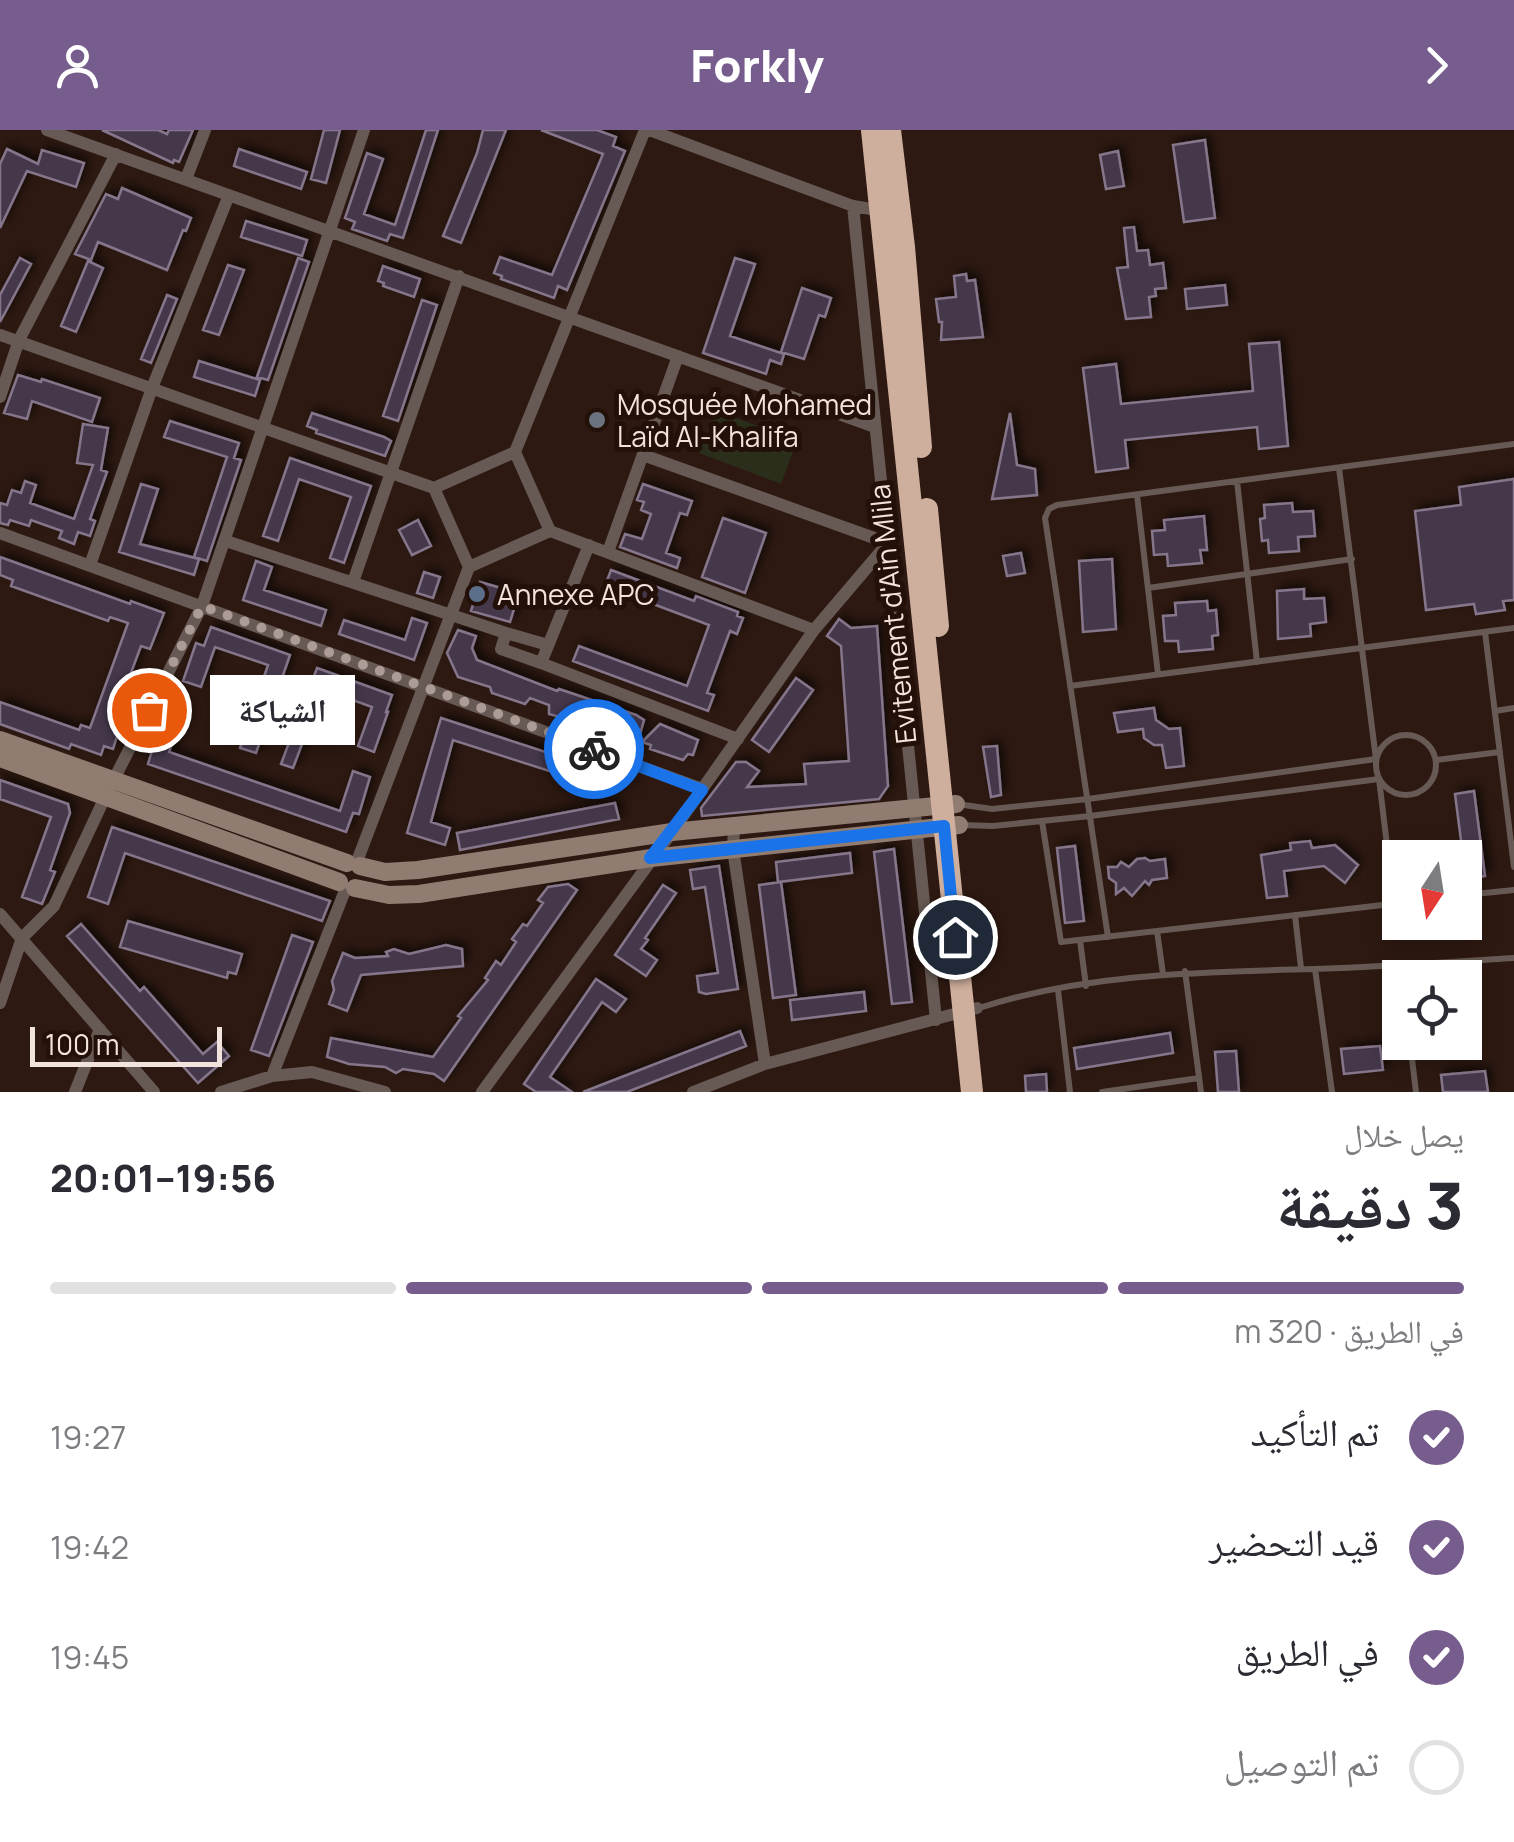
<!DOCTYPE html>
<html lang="ar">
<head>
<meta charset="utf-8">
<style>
  body { margin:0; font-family:Manrope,"Noto Naskh Arabic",sans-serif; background:#f2f2f3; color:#2b2b33; direction:rtl; height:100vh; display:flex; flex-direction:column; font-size:38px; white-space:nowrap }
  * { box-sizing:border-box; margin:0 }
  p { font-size:32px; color:#7c7c81 }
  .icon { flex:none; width:55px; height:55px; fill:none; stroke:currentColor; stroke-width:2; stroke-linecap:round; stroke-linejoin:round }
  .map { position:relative; height:962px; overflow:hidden; direction:ltr }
  .details { display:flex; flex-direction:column; background:#fff; flex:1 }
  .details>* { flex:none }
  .needle { width:65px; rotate:192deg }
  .controls { position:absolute; left:1382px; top:710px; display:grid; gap:20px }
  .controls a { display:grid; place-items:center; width:100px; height:100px; border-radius:0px; background:#fff; box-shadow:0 5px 15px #0003; font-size:50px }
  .scale { position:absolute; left:30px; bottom:25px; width:192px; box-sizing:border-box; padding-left:10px; border:5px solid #f2e3dd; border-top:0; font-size:28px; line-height:35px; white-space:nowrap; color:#f2e3dd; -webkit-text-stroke:8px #231008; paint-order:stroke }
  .pin { position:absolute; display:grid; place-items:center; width:85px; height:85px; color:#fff; margin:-42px; border:5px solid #fff; border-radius:50%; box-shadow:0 2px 10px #0007 }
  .courier { position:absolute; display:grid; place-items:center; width:100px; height:100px; margin:-50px; border:8px solid #1a73e8; border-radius:50%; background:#fff; color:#222; box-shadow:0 2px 12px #0007 }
  .bubble { position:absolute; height:70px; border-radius:0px; background:#fff; box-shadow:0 5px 15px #0003; font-size:32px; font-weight:800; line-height:70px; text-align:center; direction:rtl }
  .head em { font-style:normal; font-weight:800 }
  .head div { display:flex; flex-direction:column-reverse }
  .head { display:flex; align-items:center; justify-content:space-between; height:170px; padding:0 50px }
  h1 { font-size:65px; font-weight:800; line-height:75px }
  .bar { display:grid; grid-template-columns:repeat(4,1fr); gap:15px 10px; align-content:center; height:120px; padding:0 50px }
  .bar i { height:12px; border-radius:8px; background:#e1e1e2 }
  .bar .active { background:#775d8d }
  .bar p { grid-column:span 4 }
  ol { padding:0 50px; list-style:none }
  li { display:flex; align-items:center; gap:30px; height:110px }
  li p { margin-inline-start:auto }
  li .icon { padding:10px; border-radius:50%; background:#775d8d; color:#fff; stroke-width:4 }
  li:last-child { color:#7c7c81 }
  li i { width:55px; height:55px; border:5px solid #e1e1e2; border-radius:50% }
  header { display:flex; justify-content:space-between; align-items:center; height:130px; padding:0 50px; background:#775d8d; color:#fff; font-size:45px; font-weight:800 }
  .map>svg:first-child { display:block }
  .green { fill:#2a2e1a }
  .building { fill:#45384b; stroke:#85768b; stroke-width:2.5; filter:url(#shadow) }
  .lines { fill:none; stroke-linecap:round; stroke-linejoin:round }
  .lane { stroke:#675a54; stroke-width:6 }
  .street { stroke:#675a54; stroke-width:12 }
  .secondary { stroke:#917c71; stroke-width:18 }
  .highway { stroke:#ceae9d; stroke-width:22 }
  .done { stroke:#ad9c96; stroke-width:10; stroke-dasharray:0 18 }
  .route { stroke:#1a73e8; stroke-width:12 }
  .worship-dot { fill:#6b7280; stroke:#231008; stroke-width:4 }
  .service-dot { fill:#5c6f8a; stroke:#231008; stroke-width:4 }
  .labels { text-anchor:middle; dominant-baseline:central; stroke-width:10; stroke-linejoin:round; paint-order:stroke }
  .poi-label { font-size:28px; fill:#f2e3dd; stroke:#231008; text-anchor:start }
  .street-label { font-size:28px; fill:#f2e3dd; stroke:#231008 }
</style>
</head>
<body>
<header><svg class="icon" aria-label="forward" viewBox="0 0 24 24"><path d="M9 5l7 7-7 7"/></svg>Forkly<svg class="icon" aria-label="person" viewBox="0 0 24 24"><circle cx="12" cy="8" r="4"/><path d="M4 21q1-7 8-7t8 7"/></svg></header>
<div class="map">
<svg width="1514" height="962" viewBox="0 0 1514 962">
  <defs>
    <filter id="shadow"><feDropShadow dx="4.5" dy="-4.5" stdDeviation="5" flood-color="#0009"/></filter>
  </defs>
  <rect width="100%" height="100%" fill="#2d1911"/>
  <path class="green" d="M 715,280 L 797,311 L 781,354 L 699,323 Z"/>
  <path class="building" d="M 102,0 L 158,0 L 167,4 L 169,0 L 193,0 L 179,32 L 174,30 L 173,33 Z
    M 324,0 L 340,0 L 326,53 L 311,49 Z
    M 426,0 L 438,0 L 403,108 L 390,104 L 387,111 L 352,99 L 355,92 L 345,88 L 367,23 L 383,29 L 364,84 L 395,95 Z
    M 483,0 L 506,0 L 461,113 L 443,106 L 477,23 Z
    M 541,0 L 597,0 L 616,7 L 613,16 L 625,21 L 567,160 L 558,156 L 554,168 L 501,149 L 502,146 L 494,143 L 500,127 L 552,145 L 603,24 Z
    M 1205,10 L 1215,88 L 1184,92 L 1173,15 Z
    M 7,19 L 38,34 L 42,20 L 84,33 L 76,57 L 27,41 L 0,98 L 0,34 Z
    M 239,19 L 307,42 L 301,59 L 234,36 Z
    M 1118,21 L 1124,56 L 1106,59 L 1100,25 Z
    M 122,58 L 191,88 L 186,101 L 183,100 L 167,140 L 98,112 L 91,130 L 75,124 L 106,64 L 118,69 Z
    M 246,91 L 307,110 L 302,126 L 241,107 Z
    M 1134,97 L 1137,121 L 1148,120 L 1150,135 L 1163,133 L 1166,158 L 1155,159 L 1156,166 L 1149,167 L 1151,187 L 1126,189 L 1117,138 L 1128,137 L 1124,98 Z
    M 20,128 L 31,134 L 0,192 L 0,165 Z
    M 298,128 L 309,132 L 268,250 L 257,247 Z
    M 735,128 L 755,134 L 730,206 L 784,224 L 781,234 L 770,230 L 766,244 L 703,223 Z
    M 88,131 L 103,138 L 76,202 L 61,196 Z
    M 228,135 L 244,140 L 219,205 L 203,200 Z
    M 383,136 L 420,149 L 414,167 L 383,156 L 384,153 L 378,151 Z
    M 966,144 L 967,151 L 975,150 L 983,207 L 941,210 L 942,192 L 939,192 L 936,169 L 956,167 L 954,146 Z
    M 1225,155 L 1227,175 L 1187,179 L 1185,159 Z
    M 802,158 L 831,168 L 825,187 L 819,185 L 804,229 L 781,222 Z
    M 167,165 L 177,169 L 151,233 L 141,229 Z
    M 422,170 L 437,175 L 398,291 L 383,286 Z
    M 1279,212 L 1288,316 L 1259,319 L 1257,297 L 1125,310 L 1128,338 L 1096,342 L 1083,238 L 1116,234 L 1121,274 L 1253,261 L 1249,214 Z
    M 199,231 L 260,250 L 255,266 L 194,247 Z
    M 18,245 L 41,252 L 42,249 L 100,268 L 92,292 L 32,271 L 27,289 L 4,283 Z
    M 312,283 L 384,307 L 391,311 L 385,326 L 316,303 L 317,300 L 307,296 Z
    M 1010,283 L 1017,335 L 1035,339 L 1037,365 L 992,369 Z
    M 170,291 L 239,313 L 234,328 L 241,330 L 207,431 L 194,427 L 227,327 L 164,307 Z
    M 83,294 L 108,298 L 101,340 L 107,342 L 90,389 L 95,391 L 90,406 L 78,402 L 74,414 L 59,408 L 62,401 L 31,390 L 29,396 L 10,390 L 8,395 L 0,393 L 0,373 L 7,375 L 12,360 L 21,363 L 25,351 L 36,355 L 30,373 L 74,389 L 93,335 L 77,333 Z
    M 290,328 L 371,356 L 344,433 L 330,428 L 351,367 L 299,349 L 278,411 L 263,406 Z
    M 1514,349 L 1514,470 L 1503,471 L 1505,480 L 1476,484 L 1474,474 L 1426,480 L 1415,381 L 1461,375 L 1459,357 Z
    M 141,354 L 158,359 L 140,414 L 199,429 L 194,445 L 119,422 Z
    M 643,354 L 692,371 L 687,385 L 680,383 L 666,423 L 680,428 L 677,438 L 620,417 L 625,404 L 642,409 L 651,384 L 641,380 L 644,372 L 637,370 Z
    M 1292,373 L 1293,382 L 1313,381 L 1315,406 L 1298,407 L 1299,421 L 1269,423 L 1268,410 L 1262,411 L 1260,389 L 1265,388 L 1264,375 Z
    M 1204,386 L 1207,420 L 1200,420 L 1202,433 L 1168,436 L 1167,424 L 1154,425 L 1152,401 L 1165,400 L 1164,390 Z
    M 723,388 L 766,403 L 745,463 L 702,447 Z
    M 418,390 L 431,416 L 412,425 L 399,400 Z
    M 1021,423 L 1025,443 L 1007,446 L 1003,426 Z
    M 0,427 L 130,474 L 131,471 L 164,483 L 150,519 L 141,516 L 114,588 L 122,591 L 113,619 L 104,616 L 101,625 L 71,614 L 69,619 L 0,594 L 0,572 L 79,600 L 81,595 L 90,598 L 128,493 L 110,487 L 108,491 L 11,456 L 13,450 L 0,445 Z
    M 1112,429 L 1116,499 L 1083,502 L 1079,431 Z
    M 256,431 L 272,437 L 264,460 L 326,480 L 321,496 L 243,470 Z
    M 611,440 L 694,471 L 696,466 L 738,482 L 737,486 L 743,488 L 737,504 L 730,501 L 707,563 L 714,565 L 708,581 L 573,531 L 579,516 L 687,556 L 709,495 L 605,456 Z
    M 424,442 L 440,447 L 433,468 L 417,463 Z
    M 480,452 L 519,463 L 510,492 L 471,481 Z
    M 1304,459 L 1304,469 L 1324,468 L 1326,492 L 1310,494 L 1311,506 L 1278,509 L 1277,461 Z
    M 1207,471 L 1208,481 L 1216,480 L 1218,505 L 1212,506 L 1213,519 L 1179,522 L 1178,511 L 1165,511 L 1163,486 L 1176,485 L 1175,473 Z
    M 412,488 L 427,493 L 414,530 L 339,504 L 344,490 L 405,510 Z
    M 839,489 L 851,498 L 877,496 L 888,656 L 879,669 L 702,686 L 701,678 L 736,632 L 746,632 L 759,641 L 747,657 L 806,654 L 804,634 L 849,631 L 841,516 L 827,506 Z
    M 211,497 L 290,525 L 256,623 L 240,618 L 268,535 L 215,517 L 201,557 L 183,551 L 196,513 L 204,516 Z
    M 458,500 L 476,506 L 472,518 L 477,530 L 557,561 L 559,559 L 636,585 L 644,590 L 638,611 L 574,597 L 575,591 L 549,584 L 549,575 L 530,568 L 525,574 L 492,563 L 490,557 L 458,547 L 447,523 Z
    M 317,538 L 392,565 L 386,582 L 388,582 L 374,622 L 358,616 L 372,577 L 323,559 L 293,638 L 281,634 Z
    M 796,548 L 813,560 L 769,622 L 752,610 Z
    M 165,577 L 182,583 L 169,622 L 340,681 L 353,641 L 370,647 L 359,684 L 353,683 L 346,702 L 148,634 Z
    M 1154,578 L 1156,590 L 1169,599 L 1180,598 L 1184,636 L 1166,638 L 1162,615 L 1154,615 L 1144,608 L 1143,599 L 1118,602 L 1114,583 Z
    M 441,588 L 604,641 L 599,657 L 453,610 L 431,692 L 450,698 L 445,715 L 407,703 Z
    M 660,594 L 698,610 L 693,625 L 688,624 L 683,630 L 650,619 L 651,615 L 642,612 Z
    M 997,616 L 1001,665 L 991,667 L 983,617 Z
    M 0,650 L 68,674 L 70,683 L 50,740 L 55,742 L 42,774 L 22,767 L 51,687 L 0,669 Z
    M 1474,661 L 1485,746 L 1466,749 L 1455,664 Z
    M 615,673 L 619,689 L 460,720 L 457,703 Z
    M 112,697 L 330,771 L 322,791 L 125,723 L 108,774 L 88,767 Z
    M 1310,711 L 1312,718 L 1335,715 L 1358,735 L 1345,753 L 1324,736 L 1284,741 L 1287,766 L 1267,768 L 1261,725 L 1291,720 L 1290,713 Z
    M 1075,716 L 1084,791 L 1065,793 L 1057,718 Z
    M 894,719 L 912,872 L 892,874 L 874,722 Z
    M 850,723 L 852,743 L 778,752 L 776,732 Z
    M 1145,728 L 1150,731 L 1165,729 L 1167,748 L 1152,750 L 1149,755 L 1145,751 L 1132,766 L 1124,758 L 1116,764 L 1116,753 L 1109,748 L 1108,737 L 1117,737 L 1121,732 L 1129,737 L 1137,729 Z
    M 719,736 L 738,859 L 706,864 L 699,862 L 697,846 L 718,843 L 705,757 L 693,759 L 690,740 Z
    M 781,752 L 796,865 L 773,868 L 759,755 Z
    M 568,754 L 577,760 L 444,951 L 434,944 L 403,939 L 396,943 L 385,937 L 349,934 L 327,927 L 331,908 L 433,927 L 461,888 L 458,886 L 488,850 L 485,848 L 496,831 L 501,835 L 516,812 L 512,809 L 523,794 L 527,796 L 543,773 L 538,770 L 548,757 Z
    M 663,755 L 676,763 L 645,808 L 648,810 L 641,819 L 657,830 L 646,846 L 615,825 Z
    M 128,791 L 242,824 L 236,844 L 228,842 L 227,848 L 120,817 Z
    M 81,794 L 140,861 L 144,857 L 203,924 L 217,912 L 229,926 L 198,953 L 67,806 Z
    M 292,805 L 313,812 L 269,926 L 251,920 Z
    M 446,815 L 462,819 L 463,836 L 361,845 L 347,881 L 329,874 L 334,860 L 332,851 L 343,823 L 355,828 L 388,826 L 386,822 L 394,819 L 409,824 Z
    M 596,849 L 626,869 L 616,882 L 602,872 L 550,947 L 572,962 L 536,962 L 524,954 Z
    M 864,862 L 866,881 L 792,890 L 790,870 Z
    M 740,901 L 746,916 L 627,962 L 583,962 Z
    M 1170,903 L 1173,923 L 1077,939 L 1074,918 Z
    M 1380,916 L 1383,940 L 1344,944 L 1341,919 Z
    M 1236,921 L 1239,962 L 1218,962 L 1215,922 Z
    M 1485,941 L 1488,962 L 1443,962 L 1441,945 Z
    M 1046,944 L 1047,962 L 1026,962 L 1025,946 Z"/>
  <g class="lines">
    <path class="lane" d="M 1237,351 L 1257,532
      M 1137,365 L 1158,544
      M 1148,458 L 1352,429
      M 1485,502 L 1514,737
      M 1070,556 L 1514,498
      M 1495,581 L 1514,578
      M1376 635a30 30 0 1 1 60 0a30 30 0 1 1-60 0Z
      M 1436,630 L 1500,622
      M 957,674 L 992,679 L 1088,669 L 1376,629 L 1339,338
      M 1042,691 L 1061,812 L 1400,773
      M 960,695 L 993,696 L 1090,686 L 1379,649 L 1394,773
      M 1465,765 L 1514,760
      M 1295,785 L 1301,838
      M 1157,801 L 1163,844
      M 1108,807 L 1045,388 L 1049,379 L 1057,375 L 1514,314
      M 1080,810 L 1086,856
      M 1315,839 L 1332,962
      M 1185,841 L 1201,962
      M 1058,860 L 1070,962
      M 979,878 C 1086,843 1203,842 1314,839 C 1381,837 1447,832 1514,828
      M 1410,912 L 1416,962
      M 1102,962 L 1199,948"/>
    <path class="street" d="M 47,0 L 875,297
      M 649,0 L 853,76 L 883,81
      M 186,49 L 205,0
      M 853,76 L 936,890
      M 0,205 L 434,358 L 515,322 L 550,401 L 469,437 L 434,358
      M 0,267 L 19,210 L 116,24
      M 515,322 L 645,0
      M 550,401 L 814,500
      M 0,403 L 702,659
      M 226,411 L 506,503
      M 589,415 L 541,533 L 738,609
      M 608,422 L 678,226
      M 90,435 L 152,258 L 229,65
      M 353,452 L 459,146
      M 541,533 L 501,519 L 506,503 L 548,515
      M 734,698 L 733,719 L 765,934
      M 356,734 L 469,437
      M 0,784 L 154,962
      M 0,873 L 22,808 L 54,776 L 106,665 L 202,476 L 364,0
      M 272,946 L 346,758
      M 75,962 L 100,899
      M 221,962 L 272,946 L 312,942 L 385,962
      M 482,962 L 672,702 L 814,500 L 888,413 L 643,325
      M 693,962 L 765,934 L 977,878"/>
    <path class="secondary" d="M 0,610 L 347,733
      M 0,628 L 339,752
      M 360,736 L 385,742 L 418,740 L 672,702 L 956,674
      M 355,758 L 389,765 L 419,764 L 651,728 L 959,695"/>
    <path class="highway" d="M 872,0 L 972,962
      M 890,0 L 904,117 L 921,317
      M 927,379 L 938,496"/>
  </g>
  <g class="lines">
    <path class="done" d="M 149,580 L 202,476 L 594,619"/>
    <path class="route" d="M 594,619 L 702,660 L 650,728 L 944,696 L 955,807"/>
  </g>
  <circle class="worship-dot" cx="597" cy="290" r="10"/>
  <circle class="service-dot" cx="477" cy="464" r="10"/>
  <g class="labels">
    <g class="poi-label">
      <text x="617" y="274">Mosquée Mohamed<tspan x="617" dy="32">Laïd Al-Khalifa</tspan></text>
      <text x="497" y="464">Annexe APC</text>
    </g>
    <g class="street-label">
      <text transform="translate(892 484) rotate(-96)">Evitement d'Ain Mlila</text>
    </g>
  </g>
</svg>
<div class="controls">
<a><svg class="needle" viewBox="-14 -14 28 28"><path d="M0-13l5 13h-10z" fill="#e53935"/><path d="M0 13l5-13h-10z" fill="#7c7c81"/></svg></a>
<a><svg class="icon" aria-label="locate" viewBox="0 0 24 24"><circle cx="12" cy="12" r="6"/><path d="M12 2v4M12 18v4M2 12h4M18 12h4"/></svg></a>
</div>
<div class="scale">100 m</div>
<div class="pin" style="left:149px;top:580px;background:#ea580c"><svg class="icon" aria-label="bag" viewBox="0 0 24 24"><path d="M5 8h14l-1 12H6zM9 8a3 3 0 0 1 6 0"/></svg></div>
<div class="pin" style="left:955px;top:807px;background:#1f2937"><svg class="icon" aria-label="home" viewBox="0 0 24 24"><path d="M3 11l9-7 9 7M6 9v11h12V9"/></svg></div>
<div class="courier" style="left:594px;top:619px"><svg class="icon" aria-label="bike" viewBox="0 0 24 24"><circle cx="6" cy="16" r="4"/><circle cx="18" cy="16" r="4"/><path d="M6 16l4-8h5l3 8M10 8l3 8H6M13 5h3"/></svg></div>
<div class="bubble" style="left:210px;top:545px;width:145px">الشياكة</div>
</div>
<section class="details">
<div class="head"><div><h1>3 دقيقة</h1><p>يصل خلال</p></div><em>19:56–20:01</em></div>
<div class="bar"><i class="active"></i><i class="active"></i><i class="active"></i><i></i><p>في الطريق · 320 m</p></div>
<ol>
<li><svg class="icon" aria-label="check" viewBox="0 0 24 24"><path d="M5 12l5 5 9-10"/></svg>تم التأكيد<p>19:27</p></li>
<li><svg class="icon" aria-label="check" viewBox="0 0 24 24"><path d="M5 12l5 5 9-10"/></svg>قيد التحضير<p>19:42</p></li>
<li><svg class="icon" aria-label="check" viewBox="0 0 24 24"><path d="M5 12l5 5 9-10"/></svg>في الطريق<p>19:45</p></li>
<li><i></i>تم التوصيل</li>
</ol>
</section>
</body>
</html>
